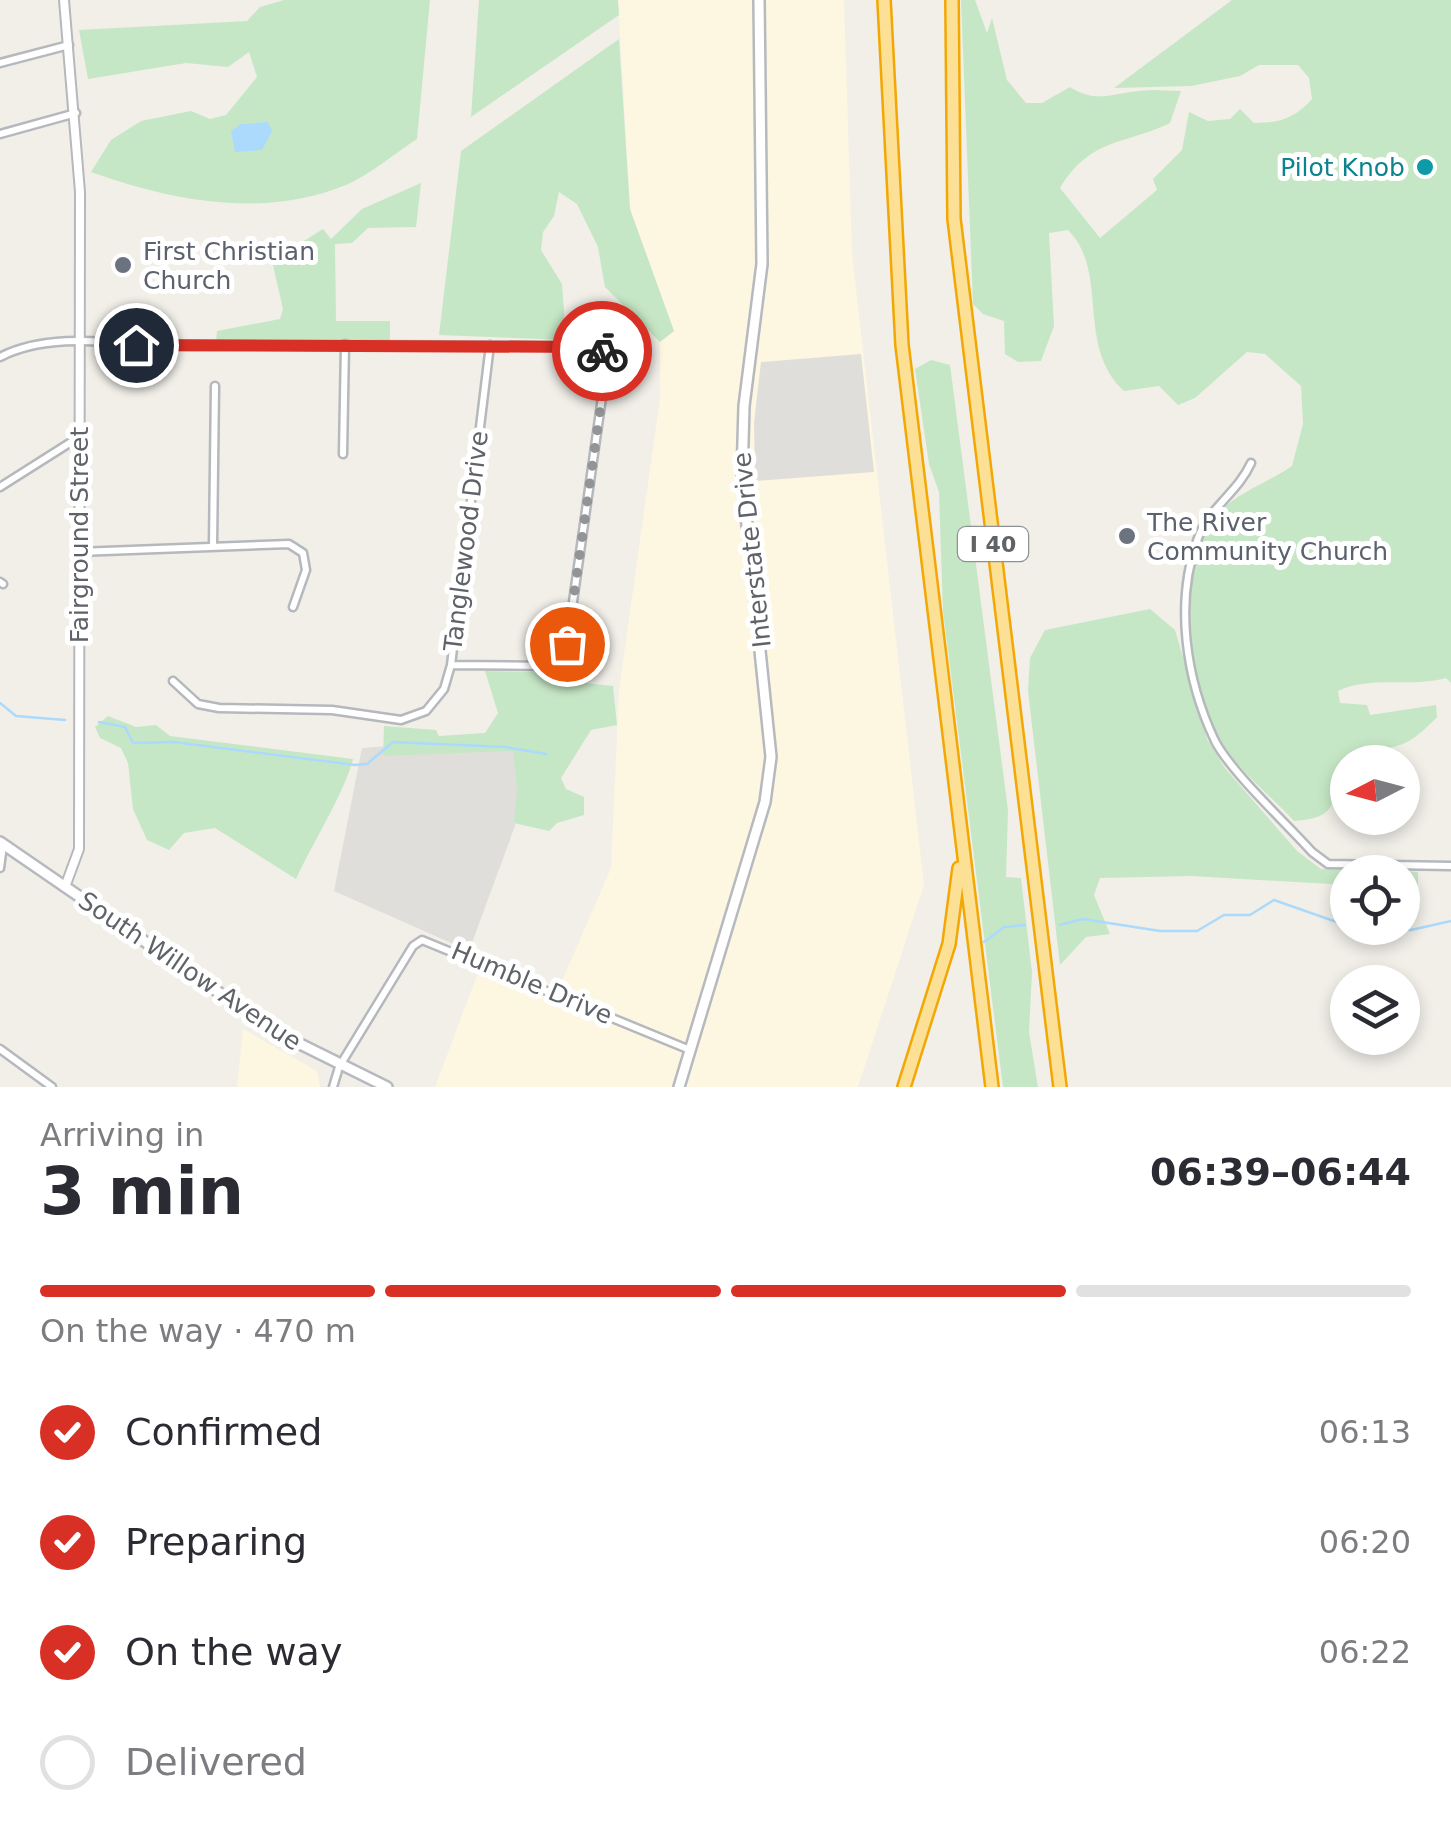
<!DOCTYPE html>
<html lang="en">
<head>
<meta charset="utf-8">
<style>
  body { margin:0; font-family:"DejaVu Sans",sans-serif; background:#f7f7f7; color:#2b2b33; height:100vh; display:flex; flex-direction:column; font-size:38px; white-space:nowrap }
  * { box-sizing:border-box; margin:0 }
  p { font-size:32px; color:#7c7c81 }
  .icon { flex:none; width:55px; height:55px; fill:none; stroke:currentColor; stroke-width:2; stroke-linecap:round; stroke-linejoin:round }
  .map { position:relative; height:1087px; overflow:hidden }
  .drawer { display:flex; flex-direction:column; background:#fff; flex:1 }
  .drawer>* { flex:none }
  .needle { width:65px; rotate:264deg }
  .controls { position:absolute; left:1330px; top:745px; display:grid; gap:20px }
  .controls a { display:grid; place-items:center; width:90px; height:90px; border-radius:50%; background:#fff; box-shadow:0 5px 15px #0003; font-size:50px }
  .pin { position:absolute; display:grid; place-items:center; width:85px; height:85px; color:#fff; margin:-42px; border:5px solid #fff; border-radius:50%; box-shadow:0 2px 10px #0007 }
  .courier { position:absolute; display:grid; place-items:center; width:100px; height:100px; margin:-50px; border:8px solid #d93025; border-radius:50%; background:#fff; color:#222; box-shadow:0 2px 12px #0007 }
  .head em { font-style:normal; font-weight:700 }
  .head div { display:flex; flex-direction:column-reverse }
  .head { display:flex; align-items:center; justify-content:space-between; height:170px; padding:0 40px }
  h1 { font-size:65px; font-weight:700; line-height:75px }
  .bar { display:grid; grid-template-columns:repeat(4,1fr); gap:15px 10px; align-content:center; height:120px; padding:0 40px }
  .bar i { height:12px; border-radius:8px; background:#e1e1e2 }
  .bar .active { background:#d93025 }
  .bar p { grid-column:span 4 }
  ol { padding:0 40px; list-style:none }
  li { display:flex; align-items:center; gap:30px; height:110px }
  li p { margin-inline-start:auto }
  li .icon { padding:10px; border-radius:50%; background:#d93025; color:#fff; stroke-width:4 }
  li:last-child { color:#7c7c81 }
  li i { width:55px; height:55px; border:5px solid #e1e1e2; border-radius:50% }
  .map>svg:first-child { display:block }
  .commercial { fill:#fdf6e0 }
  .industrial { fill:#e0deda }
  .green { fill:#c6e7c5 }
  .water { fill:#abdafd }
  .lines { fill:none; stroke-linecap:round; stroke-linejoin:round }
  .stream { stroke:#abdafd; stroke-width:2.5 }
  .minor-casing { stroke:#b5b8bc; stroke-width:11 }
  .tertiary-casing { stroke:#b5b8bc; stroke-width:12 }
  .secondary-casing { stroke:#b6babf; stroke-width:14 }
  .motorway-casing { stroke:#f3a705; stroke-width:16 }
  .minor { stroke:#fff; stroke-width:6 }
  .tertiary { stroke:#fff; stroke-width:8 }
  .secondary { stroke:#fff; stroke-width:9 }
  .motorway { stroke:#fbe095; stroke-width:11 }
  .done { stroke:#929495; stroke-width:10; stroke-dasharray:0 18 }
  .route { stroke:#d93025; stroke-width:12 }
  .culture-dot { fill:#0f9aa8; stroke:#fff; stroke-width:4 }
  .worship-dot { fill:#6b7280; stroke:#fff; stroke-width:4 }
  .labels { text-anchor:middle; dominant-baseline:central; stroke-width:10; stroke-linejoin:round; paint-order:stroke }
  .shield { fill:#fff; stroke:#8f9295; stroke-width:2.5 }
  .shield-label { font-size:22px; font-weight:bold; fill:#5f6368 }
  .culture-label { font-size:25px; fill:#0d838f; stroke:#fff; text-anchor:end }
  .worship-label { font-size:25px; fill:#5b616d; stroke:#fff; text-anchor:start }
  .street-label { font-size:25px; fill:#5f6368; stroke:#fff }
</style>
</head>
<body>
<div class="map">
<svg width="1451" height="1087" viewBox="0 0 1451 1087">
  <rect width="100%" height="100%" fill="#f1efe8"/>
  <path class="commercial" d="M 618,0 L 844,0 L 852,254 L 924,885 L 858,1087 L 435,1087 L 484,957 L 559,988 L 611,868 L 619,690 L 660,398 L 660,342 L 674,331 L 630,209 Z
    M 243,1029 L 317,1071 L 320,1087 L 237,1087 Z"/>
  <path class="industrial" d="M 861,354 L 874,472 L 755,481 L 754,423 L 761,362 Z
    M 523,736 L 530,785 L 469,951 L 334,891 L 362,748 Z"/>
  <path class="green" d="M 284,0 L 430,0 L 417,139 C 394,154 371,174 346,185 C 263,219 173,201 91,172 L 111,140 L 141,121 L 191,111 L 210,119 L 226,115 L 257,77 L 249,52 L 228,67 L 186,63 L 88,79 L 79,30 L 247,21 L 260,7 Z
    M 479,0 L 618,0 L 619,15 L 471,117 Z
    M 961,0 L 975,0 L 987,33 L 992,18 L 1007,80 L 1026,103 L 1042,103 L 1070,87 C 1096,104 1112,93 1140,91 C 1153,89 1168,91 1181,91 L 1170,123 C 1125,145 1091,137 1060,188 L 1100,238 L 1157,190 L 1153,179 L 1182,150 L 1189,112 L 1208,121 L 1230,119 L 1240,109 L 1254,123 C 1280,123 1295,118 1312,99 L 1309,78 L 1298,65 L 1259,65 L 1240,76 L 1191,86 L 1114,88 L 1232,0 L 1451,0 L 1451,683 L 1446,678 C 1411,688 1371,675 1338,691 L 1340,703 L 1367,705 L 1370,715 L 1436,705 L 1437,717 C 1427,727 1414,741 1400,745 C 1381,751 1361,750 1344,766 C 1322,789 1353,817 1294,821 C 1271,796 1239,771 1221,742 C 1190,693 1176,571 1211,521 C 1230,495 1266,484 1292,466 L 1303,424 L 1301,386 L 1265,354 L 1247,352 L 1195,398 L 1178,405 L 1159,386 L 1124,391 C 1075,345 1110,272 1068,230 L 1049,233 L 1054,326 L 1041,361 L 1018,362 L 1005,354 L 1004,321 L 983,314 L 973,304 Z
    M 619,39 L 630,209 L 674,331 L 660,342 L 605,287 L 598,247 L 577,204 L 559,192 L 554,216 L 543,232 L 541,250 L 562,284 L 566,340 L 439,335 L 461,151 Z
    M 421,183 L 416,227 L 368,228 L 352,243 L 335,244 L 336,321 L 390,321 L 390,340 L 216,342 L 217,331 L 280,319 L 283,309 L 272,261 L 323,229 L 331,239 L 362,209 Z
    M 931,360 L 950,365 L 1008,810 L 1006,877 L 1021,878 L 1032,972 L 1029,1032 L 1038,1087 L 1003,1087 L 943,611 L 939,492 L 929,464 L 915,369 Z
    M 1150,609 L 1175,630 L 1207,739 L 1225,768 L 1297,851 L 1321,869 L 1418,872 L 1418,887 L 1403,886 L 1402,872 L 1348,872 L 1347,885 L 1191,876 L 1100,878 L 1094,895 L 1110,934 L 1086,937 L 1060,965 L 1028,691 L 1030,658 L 1045,630 Z
    M 485,671 L 569,673 L 575,682 L 613,686 L 617,725 L 591,730 L 561,778 L 566,789 L 584,797 L 584,815 L 557,823 L 549,831 L 514,823 L 517,788 L 513,751 L 383,756 L 384,726 L 436,730 L 439,736 L 485,733 L 498,713 Z
    M 108,716 L 136,727 L 156,725 L 170,736 L 353,759 C 344,794 312,844 296,879 L 215,828 L 184,833 L 169,850 L 147,840 L 133,809 L 128,763 L 121,748 L 100,738 L 95,727 Z"/>
  <path class="water" d="M 268,122 L 272,131 L 262,150 L 235,152 L 231,131 L 241,124 Z"/>
  <g class="lines">
    <path class="stream" d="M 0,703 L 16,716 L 65,720
      M 99,722 L 125,727 L 133,743 L 174,742 L 355,765 L 367,764 L 393,742 L 505,747 L 546,754
      M 1060,925 L 1083,919 L 1160,931 L 1197,931 L 1224,915 L 1250,915 L 1274,900 L 1348,926
      M 1358,928 L 1411,930 L 1451,921
      M 984,942 L 1004,927 L 1025,925"/>
    <defs>
      <path id="minor" d="M 0,63 L 69,45
        M 0,134 L 76,113
        M 0,357 C 55,329 127,346 188,346 C 324,345 460,344 596,347 L 605,353 L 606,369 L 567,644 L 559,662 L 549,666 L 451,665 L 490,345
        M 343,454 L 345,344
        M 1251,463 C 1238,492 1209,508 1198,538 C 1174,603 1186,680 1215,741 C 1231,772 1287,824 1312,852 L 1328,864 L 1451,866
        M 0,487 L 79,437
        M 213,546 L 215,386
        M 78,552 L 289,544 L 303,553 L 306,570 L 293,607
        M 0,582 L 3,584
        M 173,681 L 198,704 L 219,708 L 332,710 L 401,720 L 426,711 L 444,689 L 451,665
        M 0,868 L 3,845
        M 0,1049 L 52,1087
        M 333,1087 L 339,1067 L 413,946 L 422,940 L 690,1050"/>
      <path id="tertiary" d="M 64,0 L 80,192 L 79,849 L 65,887"/>
      <path id="secondary" d="M 0,842 L 278,1033 L 387,1087
        M 679,1087 L 765,802 L 771,757 L 742,477 L 744,406 L 762,264 L 759,0"/>
      <path id="motorway" d="M 884,0 L 902,345 L 992,1087
        M 952,0 L 954,219 L 1060,1087
        M 904,1087 L 949,944 L 959,868"/>
    </defs>
    <use href="#minor" class="minor-casing"/>
    <use href="#tertiary" class="tertiary-casing"/>
    <use href="#secondary" class="secondary-casing"/>
    <use href="#motorway" class="motorway-casing"/>
    <use href="#minor" class="minor"/>
    <use href="#tertiary" class="tertiary"/>
    <use href="#secondary" class="secondary"/>
    <use href="#motorway" class="motorway"/>
  </g>
  <g class="lines">
    <path class="done" d="M 567,644 L 606,369 L 602,351"/>
    <path class="route" d="M 136,345 L 596,347 L 602,351"/>
  </g>
  <circle class="culture-dot" cx="1425" cy="167" r="10"/>
  <g class="worship-dot">
    <circle cx="123" cy="265" r="10"/>
    <circle cx="1127" cy="536" r="10"/>
  </g>
  <g class="labels">
    <rect class="shield" x="958" y="527" width="70" height="34" rx="8"/>
    <g class="shield-label">
      <text x="993" y="544">I 40</text>
    </g>
    <g class="culture-label">
      <text x="1405" y="167">Pilot Knob</text>
    </g>
    <g class="worship-label">
      <text x="143" y="251">First Christian<tspan x="143" dy="29">Church</tspan></text>
      <text x="1147" y="522">The River<tspan x="1147" dy="29">Community Church</tspan></text>
    </g>
    <g class="street-label">
      <text transform="translate(79 535) rotate(-90)">Fairground Street</text>
      <text transform="translate(466 541) rotate(-83)">Tanglewood Drive</text>
      <text transform="translate(752 550) rotate(-96)">Interstate Drive</text>
      <text transform="translate(190 971) rotate(34)">South Willow Avenue</text>
      <text transform="translate(532 983) rotate(23)">Humble Drive</text>
    </g>
  </g>
</svg>
<div class="controls">
<a><svg class="needle" viewBox="-14 -14 28 28"><path d="M0-13l5 13h-10z" fill="#e53935"/><path d="M0 13l5-13h-10z" fill="#7c7c81"/></svg></a>
<a><svg class="icon" aria-label="locate" viewBox="0 0 24 24"><circle cx="12" cy="12" r="6"/><path d="M12 2v4M12 18v4M2 12h4M18 12h4"/></svg></a>
<a><svg class="icon" aria-label="layers" viewBox="0 0 24 24"><path d="M12 4l9 5-9 5-9-5zM3 14l9 5 9-5"/></svg></a>
</div>
<div class="pin" style="left:567px;top:644px;background:#ea580c"><svg class="icon" aria-label="bag" viewBox="0 0 24 24"><path d="M5 8h14l-1 12H6zM9 8a3 3 0 0 1 6 0"/></svg></div>
<div class="pin" style="left:136px;top:345px;background:#1f2937"><svg class="icon" aria-label="home" viewBox="0 0 24 24"><path d="M3 11l9-7 9 7M6 9v11h12V9"/></svg></div>
<div class="courier" style="left:602px;top:351px"><svg class="icon" aria-label="bike" viewBox="0 0 24 24"><circle cx="6" cy="16" r="4"/><circle cx="18" cy="16" r="4"/><path d="M6 16l4-8h5l3 8M10 8l3 8H6M13 5h3"/></svg></div>
</div>
<section class="drawer">
<div class="head"><div><h1>3 min</h1><p>Arriving in</p></div><em>06:39–06:44</em></div>
<div class="bar"><i class="active"></i><i class="active"></i><i class="active"></i><i></i><p>On the way · 470 m</p></div>
<ol>
<li><svg class="icon" aria-label="check" viewBox="0 0 24 24"><path d="M5 12l5 5 9-10"/></svg>Confirmed<p>06:13</p></li>
<li><svg class="icon" aria-label="check" viewBox="0 0 24 24"><path d="M5 12l5 5 9-10"/></svg>Preparing<p>06:20</p></li>
<li><svg class="icon" aria-label="check" viewBox="0 0 24 24"><path d="M5 12l5 5 9-10"/></svg>On the way<p>06:22</p></li>
<li><i></i>Delivered</li>
</ol>
</section>
</body>
</html>
